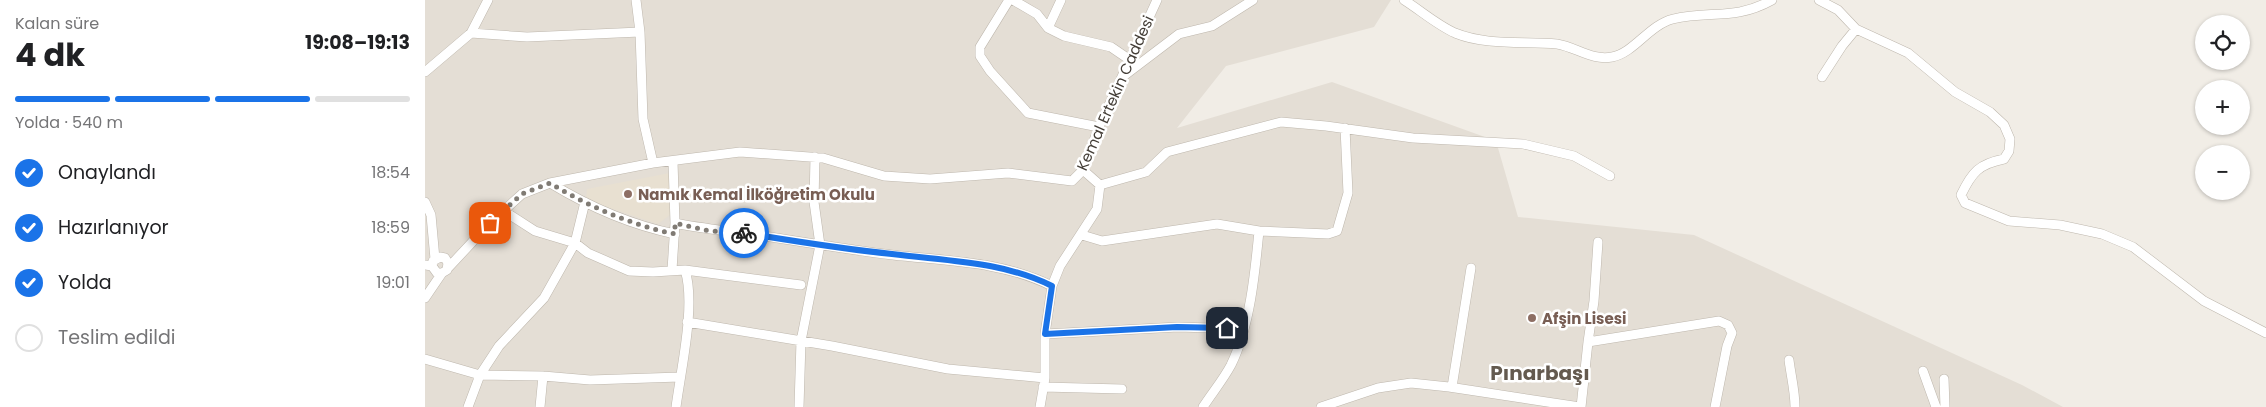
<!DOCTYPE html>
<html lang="tr">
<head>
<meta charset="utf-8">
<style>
  body { margin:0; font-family:Poppins,sans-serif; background:#f6f6f6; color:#202124; height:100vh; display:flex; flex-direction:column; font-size:19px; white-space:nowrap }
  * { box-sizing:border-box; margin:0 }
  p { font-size:16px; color:#757577 }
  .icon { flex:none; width:28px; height:28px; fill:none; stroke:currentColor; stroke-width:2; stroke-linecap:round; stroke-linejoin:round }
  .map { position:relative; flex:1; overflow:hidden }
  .sheet { display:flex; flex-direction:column; background:#fff; width:425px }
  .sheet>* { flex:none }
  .tools { position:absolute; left:1770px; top:15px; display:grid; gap:10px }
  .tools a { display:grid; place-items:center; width:55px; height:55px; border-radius:50%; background:#fff; box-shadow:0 1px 4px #0004; font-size:25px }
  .pin { position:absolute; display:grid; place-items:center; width:42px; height:42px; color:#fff; margin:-21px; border-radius:10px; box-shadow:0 2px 8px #0006 }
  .courier { position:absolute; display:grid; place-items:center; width:50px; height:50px; margin:-25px; border:4px solid #1a73e8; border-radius:50%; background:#fff; color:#222; box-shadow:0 1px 6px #0007 }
  .head em { font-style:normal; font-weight:700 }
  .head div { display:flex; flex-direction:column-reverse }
  .head { display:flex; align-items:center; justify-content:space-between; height:85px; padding:0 15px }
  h1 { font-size:32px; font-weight:700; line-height:38px }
  .bar { display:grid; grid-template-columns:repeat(4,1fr); gap:8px 5px; align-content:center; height:60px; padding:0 15px }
  .bar i { height:6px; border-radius:4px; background:#e0e0e0 }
  .bar .selected { background:#1a73e8 }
  .bar p { grid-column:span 4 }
  ol { padding:0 15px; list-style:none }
  li { display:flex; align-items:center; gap:15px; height:55px }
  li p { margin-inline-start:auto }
  li .icon { padding:5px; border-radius:50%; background:#1a73e8; color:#fff; stroke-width:4 }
  li:last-child { color:#757577 }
  li i { width:28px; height:28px; border:2px solid #e0e0e0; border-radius:50% }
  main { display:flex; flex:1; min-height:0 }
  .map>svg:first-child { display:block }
  .residential { fill:#e4ded5 }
  .education { fill:#e8e0d1 }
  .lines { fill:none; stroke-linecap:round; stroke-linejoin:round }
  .minor-casing { stroke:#beb7ad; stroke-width:10 }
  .minor { stroke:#fff; stroke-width:9 }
  .done { stroke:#807b74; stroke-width:5; stroke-dasharray:0 9 }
  .route { stroke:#1a73e8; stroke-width:6 }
  .education-dot { fill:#8d6e63; stroke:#fff; stroke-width:2 }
  .labels { text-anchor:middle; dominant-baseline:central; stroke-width:5; stroke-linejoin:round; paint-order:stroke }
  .street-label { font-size:15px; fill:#433d36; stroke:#fff }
  .education-label { font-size:15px; font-weight:bold; fill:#785e54; stroke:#fff; text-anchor:start }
  .district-label { font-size:20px; font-weight:bold; fill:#645a4f; stroke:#fff }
</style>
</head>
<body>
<main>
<section class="sheet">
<div class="head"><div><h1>4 dk</h1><p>Kalan süre</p></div><em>19:08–19:13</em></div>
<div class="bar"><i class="selected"></i><i class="selected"></i><i class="selected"></i><i></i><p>Yolda · 540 m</p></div>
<ol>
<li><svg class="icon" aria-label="check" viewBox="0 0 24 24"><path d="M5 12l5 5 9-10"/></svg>Onaylandı<p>18:54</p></li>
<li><svg class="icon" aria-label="check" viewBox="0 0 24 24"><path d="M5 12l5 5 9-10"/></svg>Hazırlanıyor<p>18:59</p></li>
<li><svg class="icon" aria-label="check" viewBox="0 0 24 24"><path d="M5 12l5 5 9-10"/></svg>Yolda<p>19:01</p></li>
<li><i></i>Teslim edildi</li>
</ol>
</section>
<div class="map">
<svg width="1841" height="407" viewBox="0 0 1841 407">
  <rect width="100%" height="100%" fill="#f1ede6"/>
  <path class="residential" d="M 0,0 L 966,0 L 949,27 L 801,66 L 752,128 L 907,82 L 1071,141 L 1093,217 L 1269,235 L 1597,385 L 1638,407 L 0,407 Z"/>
  <path class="education" d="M 245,173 L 245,215 L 233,224 L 161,200 L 162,189 Z"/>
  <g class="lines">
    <defs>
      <path id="minor" d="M 211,0 L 215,32 L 218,119 L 228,163
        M 584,0 L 555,47 L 555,56 L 565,71 L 603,113 L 674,127
        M 588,0 L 612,14 L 623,28 L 639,36 L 686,47 L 705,60
        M 979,0 C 995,10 1012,25 1030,33 C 1062,46 1099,41 1132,44 C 1151,47 1167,61 1187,57 C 1209,53 1224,25 1248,19 C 1285,10 1309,21 1347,0
        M 1394,0 L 1413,10 L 1431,29 L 1483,53 L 1530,92 L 1565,112 L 1579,125 L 1585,139 L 1584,151 L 1579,159 C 1554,164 1547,172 1536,195 L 1540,203 L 1584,221 L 1635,225 L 1677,234 L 1708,247 L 1779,301 L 1841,333
        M 623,28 L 636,0
        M 46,33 L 102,37 L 215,32
        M 0,72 L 46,33 L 63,0
        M 700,75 L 754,34 L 787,26 L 828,0
        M 1397,77 L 1417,46 L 1431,29
        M 125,183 C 163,206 206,225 250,234
        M 675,185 L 721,172 L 742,152 L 856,122 L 901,126 L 988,138 L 1098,144 L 1149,156 L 1185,176
        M 0,202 L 6,215 L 10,259
        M 79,211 L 110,231 L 150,243 L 163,253 L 204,271 L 228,272 L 260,270 C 271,305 256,369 251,407
        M 250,223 C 273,228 295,230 318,233 C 368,240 417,249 468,255 C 521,261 577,261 627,286
        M 834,231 L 903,234 L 912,231 L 923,193 L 920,128
        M 657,235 L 677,241 L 792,224 L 834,231 C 830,273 825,326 806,365 C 798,380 787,393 778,407
        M 0,265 L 7,266 L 12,273 L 17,273 L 22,270 L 23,263 L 20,258 L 15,257 L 8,261 L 7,266
        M 23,268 L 65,223 L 97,194 L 125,183 L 228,163 L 315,152 L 398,158 L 459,176 L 505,179 L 583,173 L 647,181 L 658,170 L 674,127 L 732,0
        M 247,270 L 250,223 L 248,162
        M 260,270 L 376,285
        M 0,298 L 17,273
        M 262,322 L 407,346 L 523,369 L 620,378
        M 620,334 L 753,327 L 818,329
        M 1163,342 L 1169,301 L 1173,242
        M 0,359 L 55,375 L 118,376 L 165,380 L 255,377
        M 1364,360 C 1366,376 1370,391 1370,407
        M 1498,371 L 1511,407
        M 1519,379 L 1520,407
        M 618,387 L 697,389
        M 1027,387 L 1046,268
        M 43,407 L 55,375 L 74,346 L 119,298 L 150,243 L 160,202
        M 115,407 L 118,376
        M 374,407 L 376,341 L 395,245 L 389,202 L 390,157
        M 615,407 L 620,378 L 620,334 L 627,286 L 635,266 L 672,209 L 675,185 L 658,170
        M 896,407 L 953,388 L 986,383 L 1024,387 L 1155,407
        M 1156,407 L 1163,342 L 1294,321 L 1303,325 L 1307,333 L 1302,346 L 1290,407"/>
    </defs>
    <use href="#minor" class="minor-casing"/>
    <use href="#minor" class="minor"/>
  </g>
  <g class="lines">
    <path class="done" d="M 65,223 L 97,194 L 125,183 C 163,206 206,225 250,234 L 250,223 L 284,231 L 319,233"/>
    <path class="route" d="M 319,233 C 368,241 417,249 467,254 C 520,261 577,261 627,286 L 620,334 L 752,327 L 802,328"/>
  </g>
  <g class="education-dot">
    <circle cx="203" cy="194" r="5"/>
    <circle cx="1107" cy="318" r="5"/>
  </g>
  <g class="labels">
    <g class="street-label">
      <text transform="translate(690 93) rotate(-66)">Kemal Ertekin Caddesi</text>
    </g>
    <g class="education-label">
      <text x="213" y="194">Namık Kemal İlköğretim Okulu</text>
      <text x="1117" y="318">Afşin Lisesi</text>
    </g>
    <g class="district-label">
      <text x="1115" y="373">Pınarbaşı</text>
    </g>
  </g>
</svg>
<div class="tools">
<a><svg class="icon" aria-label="locate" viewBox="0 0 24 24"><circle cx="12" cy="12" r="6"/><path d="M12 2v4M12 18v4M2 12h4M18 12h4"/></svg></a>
<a>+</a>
<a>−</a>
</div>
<div class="pin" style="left:65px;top:223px;background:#ea580c"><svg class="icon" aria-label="bag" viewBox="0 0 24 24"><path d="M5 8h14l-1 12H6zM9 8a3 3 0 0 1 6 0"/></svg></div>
<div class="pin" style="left:802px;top:328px;background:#1f2937"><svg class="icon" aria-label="home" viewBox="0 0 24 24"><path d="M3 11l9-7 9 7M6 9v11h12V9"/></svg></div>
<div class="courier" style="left:319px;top:233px"><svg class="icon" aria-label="bike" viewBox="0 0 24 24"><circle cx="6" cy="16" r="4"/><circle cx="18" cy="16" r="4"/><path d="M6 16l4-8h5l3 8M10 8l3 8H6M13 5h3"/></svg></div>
</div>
</main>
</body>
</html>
